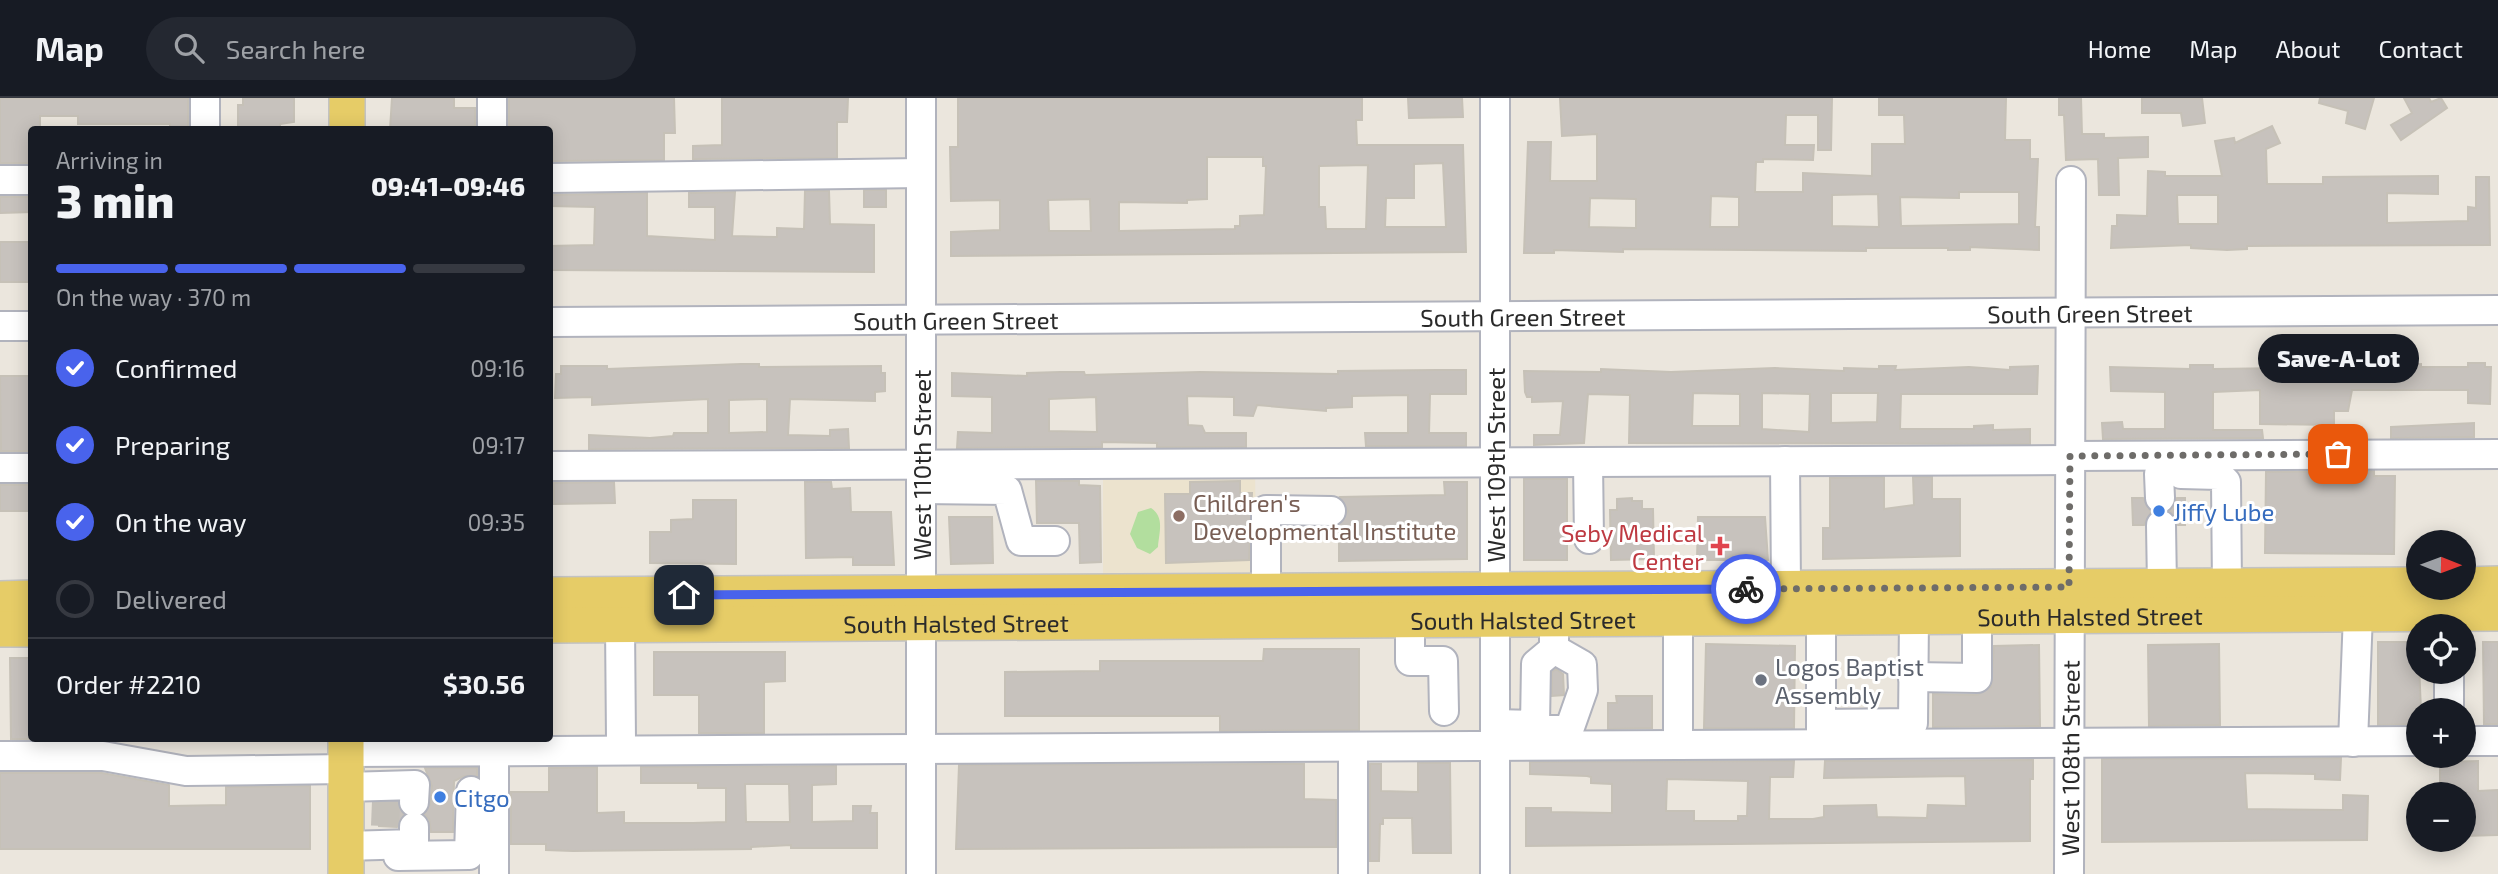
<!DOCTYPE html>
<html lang="en">
<head>
<meta charset="utf-8">
<style>
  body { margin:0; font-family:"Exo 2",sans-serif; background:#242831; color:#f1f3f6; height:100vh; display:flex; flex-direction:column; font-size:26px; white-space:nowrap }
  * { box-sizing:border-box; margin:0 }
  p { font-size:23px; color:#9ea1a6 }
  .icon { flex:none; width:38px; height:38px; fill:none; stroke:currentColor; stroke-width:2; stroke-linecap:round; stroke-linejoin:round }
  .map { position:relative; flex:1; overflow:hidden }
  .side { position:absolute; left:28px; top:28px; width:525px; height:616px; display:flex; flex-direction:column; background:#171b24; border-radius:7px; box-shadow:0 4px 18px #0003 }
  .side>* { flex:none }
  .needle { width:46px; rotate:91deg }
  .tools { position:absolute; left:2406px; top:432px; display:grid; gap:14px }
  .tools a { display:grid; place-items:center; width:70px; height:70px; border-radius:50%; background:#171b24; box-shadow:0 4px 18px #0003; font-size:35px }
  .pin { position:absolute; display:grid; place-items:center; width:60px; height:60px; color:#fff; margin:-30px; border-radius:14px; box-shadow:0 4px 10px #0006 }
  .courier { position:absolute; display:grid; place-items:center; width:70px; height:70px; margin:-35px; border:5px solid #4963ec; border-radius:50%; background:#fff; color:#222; box-shadow:0 2px 9px #0007 }
  .bubble { position:absolute; height:49px; border-radius:24px; background:#171b24; box-shadow:0 4px 18px #0003; font-size:23px; font-weight:800; line-height:49px; text-align:center }
  .headline em { font-style:normal; font-weight:800 }
  .headline div { display:flex; flex-direction:column-reverse }
  .headline { display:flex; align-items:center; justify-content:space-between; height:119px; padding:0 28px }
  h1 { font-size:46px; font-weight:800; line-height:52px }
  .bar { display:grid; grid-template-columns:repeat(4,1fr); gap:10px 7px; align-content:center; height:84px; padding:0 28px }
  .bar i { height:9px; border-radius:5px; background:#363941 }
  .bar .active { background:#4963ec }
  .bar p { grid-column:span 4 }
  .line { display:flex; align-items:center; gap:18px; padding:0 28px; border-top:2px solid #363941 }
  .line div { flex:1 }
  ol { padding:0 28px; list-style:none }
  li { display:flex; align-items:center; gap:21px; height:77px }
  li p { margin-inline-start:auto }
  li .icon { padding:7px; border-radius:50%; background:#4963ec; color:#fff; stroke-width:4 }
  li:last-child { color:#9ea1a6 }
  li i { width:38px; height:38px; border:4px solid #363941; border-radius:50% }
  header { display:flex; align-items:center; gap:42px; box-sizing:border-box; height:98px; padding:0 35px; background:#171b24; border-bottom:2px solid #363941 }
  header strong { font-size:33px }
  nav { display:flex; gap:38px; margin-inline-start:auto; font-size:24px }
  .search { width:490px; height:63px; background:#242831; display:flex; align-items:center; gap:18px; box-sizing:border-box; padding:0 24px; border-radius:38px; color:#9ea1a6; font-size:26px }
  .map>svg:first-child { display:block }
  .education { fill:#ece3ce }
  .green { fill:#b2de9e }
  .building { fill:#c7c2bd; stroke:#c6c1b7; stroke-width:2; fill-rule:evenodd }
  .lines { fill:none; stroke-linecap:round; stroke-linejoin:round }
  .minor-tunnel { stroke:#c4c0b9; stroke-width:28; stroke-dasharray:28 14; stroke-linecap:butt }
  .minor-casing { stroke:#b1b3bd; stroke-width:32 }
  .major-casing { stroke:#c3c3c3; stroke-width:38 }
  .minor { stroke:#fff; stroke-width:28 }
  .major { stroke:#e6cc67; stroke-width:35 }
  .done { stroke:#6e6c69; stroke-width:7; stroke-dasharray:0 12.6 }
  .route { stroke:#4963ec; stroke-width:9 }
  .shop-dot { fill:#3f7fe0; stroke:#fff; stroke-width:2.5 }
  .education-dot { fill:#8d6e63; stroke:#fff; stroke-width:2.5 }
  .health-dot { fill:#e0444e; stroke:#fff; stroke-width:2.5 }
  .worship-dot { fill:#6b7280; stroke:#fff; stroke-width:2.5 }
  .labels { text-anchor:middle; dominant-baseline:central; stroke-width:6; stroke-linejoin:round; paint-order:stroke }
  .street-label { font-size:24px; fill:#2a2a2a; stroke:#fff }
  .education-label { font-size:24px; fill:#785e54; stroke:#fff; text-anchor:start }
  .shop-label { font-size:24px; fill:#366cbe; stroke:#fff; text-anchor:start }
  .health-label { font-size:24px; fill:#be3a42; stroke:#fff; text-anchor:end }
  .worship-label { font-size:24px; fill:#5b616d; stroke:#fff; text-anchor:start }
</style>
</head>
<body>
<header>
<strong>Map</strong>
<div class="search"><svg class="icon" aria-label="search" viewBox="0 0 24 24"><circle cx="10" cy="10" r="6"/><path d="M15 15l6 6"/></svg>Search here</div>
<nav><a>Home</a><a>Map</a><a>About</a><a>Contact</a></nav>
</header>
<div class="map">
<svg width="2498" height="776" viewBox="0 0 2498 776">
  <rect width="100%" height="100%" fill="#ebe6dd"/>
  <path class="education" d="M 1103,360 L 1255,360 L 1256,475 L 1103,476 Z"/>
  <path class="green" d="M 1151,410 C 1165,419 1159,435 1158,449 L 1150,456 L 1137,450 L 1130,436 L 1138,414 Z"/>
  <path class="building" d="M 0,0 L 188,0 L 188,32 L 170,32 L 170,26 L 78,26 L 78,18 L 40,18 L 40,30 L 30,30 L 30,65 L 0,65 Z
    M 243,0 L 294,0 L 294,24 L 280,26 L 280,31 L 238,31 L 238,7 L 243,7 Z
    M 392,0 L 454,0 L 454,10 L 475,10 L 475,28 L 390,32 Z
    M 509,0 L 674,0 L 675,35 L 664,35 L 664,62 L 553,63 L 552,31 L 509,28 Z
    M 722,0 L 848,0 L 847,24 L 837,24 L 837,60 L 693,61 L 693,48 L 722,47 Z
    M 958,0 L 1362,0 L 1362,22 L 1356,22 L 1357,47 L 1463,47 L 1466,154 L 951,158 L 951,134 L 1000,132 L 1000,102 L 951,103 L 950,49 L 958,49 ZM 1207,59 L 1263,59 L 1263,68 L 1266,68 L 1264,117 L 1240,118 L 1240,128 L 1235,128 L 1235,131 L 1119,133 L 1119,104 L 1187,105 L 1187,102 L 1207,101 ZM 1443,65 L 1446,129 L 1385,129 L 1386,100 L 1414,100 L 1414,66 ZM 1368,67 L 1366,131 L 1326,131 L 1325,109 L 1319,109 L 1319,68 ZM 1090,101 L 1091,133 L 1049,133 L 1048,102 Z
    M 1408,0 L 1462,0 L 1463,19 L 1409,20 Z
    M 1560,0 L 1832,0 L 1831,52 L 1818,52 L 1818,17 L 1786,17 L 1785,47 L 1814,47 L 1813,62 L 1763,61 L 1763,64 L 1756,64 L 1755,94 L 1803,94 L 1803,75 L 1872,78 L 1872,46 L 1905,46 L 1904,17 L 1879,17 L 1879,0 L 2006,0 L 2005,42 L 2030,42 L 2030,61 L 2038,61 L 2035,129 L 2039,129 L 2039,152 L 1970,149 L 1970,152 L 1948,152 L 1948,150 L 1866,150 L 1866,153 L 1623,151 L 1623,154 L 1554,152 L 1554,155 L 1524,155 L 1528,44 L 1551,44 L 1550,83 L 1597,83 L 1597,36 L 1562,38 ZM 1959,94 L 2019,94 L 2019,126 L 1901,128 L 1900,99 L 1959,100 ZM 1878,96 L 1879,129 L 1832,128 L 1832,97 ZM 1711,98 L 1739,99 L 1739,129 L 1710,129 ZM 1590,100 L 1636,101 L 1636,130 L 1589,129 Z
    M 2059,0 L 2081,0 L 2082,36 L 2104,36 L 2104,40 L 2148,39 L 2148,59 L 2118,60 L 2119,97 L 2099,97 L 2098,61 L 2066,62 L 2064,17 L 2059,17 Z
    M 2142,0 L 2202,0 L 2205,25 L 2183,28 L 2181,15 L 2142,15 Z
    M 2320,0 L 2374,0 L 2365,31 L 2346,25 L 2348,13 L 2319,5 Z
    M 2404,0 L 2429,0 L 2431,4 L 2441,0 L 2447,10 L 2401,42 L 2391,27 L 2412,15 Z
    M 2272,28 L 2280,45 L 2266,51 L 2267,86 L 2323,86 L 2323,79 L 2438,78 L 2438,96 L 2387,95 L 2387,125 L 2468,123 L 2468,109 L 2476,110 L 2476,79 L 2489,79 L 2490,147 L 2247,148 L 2247,151 L 2227,152 L 2191,150 L 2191,147 L 2111,150 L 2112,128 L 2117,128 L 2117,117 L 2147,118 L 2148,73 L 2165,74 L 2165,78 L 2222,78 L 2215,43 L 2234,40 L 2235,45 ZM 2177,97 L 2218,97 L 2218,126 L 2178,126 Z
    M 864,92 L 886,92 L 886,109 L 864,109 Z
    M 805,93 L 829,93 L 830,126 L 874,127 L 874,174 L 550,172 L 550,148 L 594,147 L 595,109 L 550,108 L 550,97 L 647,95 L 647,138 L 715,142 L 715,109 L 689,109 L 689,95 L 735,94 L 732,138 L 777,139 L 777,130 L 804,131 Z
    M 0,99 L 32,99 L 32,114 L 0,115 Z
    M 0,144 L 32,144 L 32,184 L 0,184 Z
    M 2468,265 L 2485,265 L 2485,269 L 2491,269 L 2490,306 L 2468,305 L 2468,292 L 2352,292 L 2348,313 L 2334,313 L 2334,327 L 2260,326 L 2260,292 L 2213,294 L 2213,332 L 2262,332 L 2263,340 L 2103,341 L 2102,325 L 2122,324 L 2123,331 L 2165,331 L 2165,294 L 2111,293 L 2110,269 L 2190,271 L 2190,267 L 2213,267 L 2213,271 L 2293,270 L 2293,267 L 2316,267 L 2316,269 L 2367,270 L 2421,266 L 2421,269 L 2468,269 Z
    M 741,266 L 759,266 L 759,269 L 881,268 L 881,275 L 885,275 L 885,293 L 875,294 L 875,303 L 790,301 L 788,337 L 830,338 L 830,332 L 848,331 L 849,350 L 589,351 L 589,337 L 650,340 L 673,338 L 674,335 L 708,335 L 708,301 L 592,307 L 592,299 L 555,300 L 556,276 L 561,276 L 561,268 L 607,268 L 607,271 ZM 767,301 L 767,334 L 729,335 L 729,302 Z
    M 1879,268 L 1896,268 L 1895,272 L 1969,269 L 2010,272 L 2010,269 L 2038,268 L 2037,296 L 1901,296 L 1900,331 L 1974,331 L 1974,328 L 1993,327 L 1993,332 L 2030,331 L 2030,346 L 1629,345 L 1630,297 L 1588,296 L 1584,345 L 1534,347 L 1534,337 L 1560,337 L 1563,303 L 1532,304 L 1532,299 L 1527,299 L 1525,294 L 1524,273 L 1601,274 L 1601,271 L 1671,274 L 1775,270 L 1844,273 L 1844,270 L 1879,271 ZM 1693,295 L 1740,296 L 1740,328 L 1692,328 ZM 1762,295 L 1810,296 L 1809,334 L 1762,331 ZM 1831,295 L 1878,295 L 1877,324 L 1831,325 Z
    M 1436,272 L 1466,272 L 1466,296 L 1430,296 L 1429,335 L 1466,335 L 1466,348 L 1366,348 L 1365,335 L 1408,335 L 1408,297 L 1352,298 L 1352,309 L 1326,310 L 1326,313 L 1257,307 L 1253,318 L 1234,317 L 1234,299 L 1187,298 L 1188,327 L 1202,328 L 1205,335 L 1246,335 L 1246,349 L 1157,349 L 1157,345 L 1102,344 L 1102,349 L 957,350 L 958,334 L 992,335 L 992,299 L 952,298 L 952,275 L 1027,278 L 1027,275 L 1060,274 L 1084,274 L 1085,277 L 1200,274 L 1338,276 L 1338,273 ZM 1096,299 L 1097,334 L 1049,333 L 1049,301 Z
    M 0,278 L 32,278 L 32,353 L 1,353 Z
    M 2474,325 L 2474,339 L 2391,340 L 2391,329 Z
    M 2321,330 L 2334,331 L 2334,340 L 2321,340 Z
    M 2374,373 L 2374,378 L 2395,378 L 2394,456 L 2265,455 L 2266,374 Z
    M 1884,379 L 1884,411 L 1914,407 L 1913,379 L 1932,379 L 1932,401 L 1960,401 L 1960,458 L 1823,461 L 1823,430 L 1830,430 L 1830,380 Z
    M 1524,381 L 1567,381 L 1567,462 L 1524,462 Z
    M 1036,383 L 1079,383 L 1079,387 L 1100,388 L 1101,464 L 1080,465 L 1079,425 L 1037,425 Z
    M 1240,383 L 1240,395 L 1252,395 L 1249,462 L 1166,465 L 1165,396 L 1190,396 L 1190,384 Z
    M 614,384 L 615,405 L 554,406 L 554,385 Z
    M 805,384 L 831,384 L 832,391 L 850,390 L 851,414 L 891,414 L 894,467 L 853,467 L 853,459 L 806,460 Z
    M 1444,384 L 1467,384 L 1467,461 L 1339,463 L 1339,427 L 1348,413 L 1340,399 L 1445,397 Z
    M 0,387 L 32,387 L 32,413 L 0,413 Z
    M 1632,400 L 1632,403 L 1642,403 L 1642,411 L 1653,411 L 1654,461 L 1611,462 L 1610,412 L 1617,412 L 1617,401 Z
    M 2132,400 L 2143,400 L 2151,414 L 2144,427 L 2133,427 Z
    M 2177,400 L 2185,400 L 2185,427 L 2178,427 L 2170,413 Z
    M 693,402 L 736,402 L 736,466 L 650,465 L 650,434 L 671,434 L 671,422 L 693,421 Z
    M 949,419 L 992,419 L 993,465 L 951,466 Z
    M 1698,419 L 1765,419 L 1768,462 L 1697,462 Z
    M 2378,544 L 2418,544 L 2421,612 L 2418,612 L 2418,626 L 2378,627 Z
    M 2483,544 L 2498,544 L 2498,626 L 2484,626 Z
    M 1706,546 L 1795,548 L 1794,630 L 1704,630 Z
    M 2219,546 L 2220,627 L 2149,628 L 2148,547 Z
    M 2039,547 L 2040,628 L 1933,629 L 1933,596 L 1977,597 L 1991,589 L 1994,548 Z
    M 1264,551 L 1359,551 L 1359,632 L 1220,633 L 1220,618 L 1005,618 L 1005,574 L 1100,573 L 1100,563 L 1263,563 Z
    M 654,554 L 785,554 L 785,583 L 764,584 L 764,635 L 699,635 L 699,597 L 654,597 Z
    M 10,560 L 32,560 L 32,640 L 37,641 L 11,641 Z
    M 1556,571 L 1563,576 L 1564,597 L 1552,598 L 1552,574 Z
    M 1616,598 L 1652,598 L 1652,630 L 1608,631 L 1608,605 L 1617,605 Z
    M 2341,660 L 2340,682 L 2315,681 L 2315,676 L 2245,675 L 2247,711 L 2343,712 L 2343,697 L 2368,698 L 2367,742 L 2102,744 L 2102,661 Z
    M 2033,662 L 2033,681 L 2030,681 L 2030,743 L 1526,748 L 1526,710 L 1551,710 L 1551,714 L 1612,715 L 1612,686 L 1591,685 L 1591,679 L 1587,678 L 1530,676 L 1530,664 L 1794,663 L 1793,679 L 1770,679 L 1769,721 L 1813,721 L 1824,719 L 1824,708 L 1876,707 L 1877,719 L 1927,720 L 1928,707 L 1966,708 L 1965,678 L 1824,680 L 1825,663 ZM 1667,681 L 1748,683 L 1747,718 L 1738,718 L 1738,723 L 1694,723 L 1694,713 L 1666,713 Z
    M 2478,663 L 2478,693 L 2498,692 L 2498,737 L 2464,738 L 2464,696 L 2440,696 L 2440,664 Z
    M 1418,665 L 1450,665 L 1451,755 L 1413,755 L 1412,720 L 1383,720 L 1383,726 L 1380,726 L 1379,763 L 1370,763 L 1370,666 L 1381,666 L 1381,693 L 1418,694 Z
    M 1304,666 L 1304,701 L 1336,702 L 1336,749 L 956,751 L 959,667 Z
    M 836,668 L 836,686 L 812,687 L 812,724 L 853,723 L 853,708 L 871,708 L 870,715 L 877,715 L 877,750 L 791,750 L 791,747 L 751,749 L 751,751 L 573,753 L 546,752 L 546,746 L 511,746 L 511,694 L 549,694 L 549,670 L 597,669 L 597,715 L 624,714 L 624,725 L 693,725 L 726,724 L 726,690 L 698,690 L 698,685 L 641,685 L 641,669 ZM 745,686 L 789,686 L 790,724 L 746,724 Z
    M 425,670 L 477,670 L 477,678 L 464,678 L 454,683 L 453,734 L 431,734 L 429,721 L 424,716 L 430,706 L 432,688 Z
    M 0,675 L 102,675 L 169,687 L 169,708 L 226,707 L 226,689 L 310,688 L 310,751 L 0,751 Z
    M 398,704 L 404,717 L 397,729 L 379,728 L 380,705 Z"/>
  <g class="lines">
    <path class="minor-tunnel" d="M 385,728 L 386,703"/>
    <defs>
      <g id="minor">
        <path d="M 205,0 L 205,32"/>
        <path d="M 1495,0 L 1495,776"/>
        <path d="M 492,32 L 492,0"/>
        <path d="M 550,80 L 921,75"/>
        <path d="M 0,82 L 32,82"/>
        <path id="s1" d="M 550,224 L 2498,212"/>
        <path d="M 0,228 L 32,228"/>
        <path d="M 2070,358 L 2498,356"/>
        <path d="M 1785,363 L 1786,490"/>
        <path d="M 1588,364 L 1589,441"/>
        <path d="M 550,368 L 2070,362"/>
        <path d="M 0,370 L 32,370"/>
        <path d="M 2159,376 L 2160,400"/>
        <path d="M 2181,376 L 2219,377 L 2226,384 L 2227,488"/>
        <path d="M 921,391 L 1007,392 L 1021,443 L 1055,443"/>
        <path d="M 2161,427 L 2162,488"/>
        <path d="M 1266,494 L 1266,412 L 1331,413"/>
        <path d="M 1821,519 L 1821,642"/>
        <path d="M 1410,522 L 1410,563 L 1443,563 L 1444,613"/>
        <path d="M 620,527 L 621,643"/>
        <path d="M 2449,574 L 2449,612"/>
        <path d="M 1913,579 L 1977,580 L 1977,518"/>
        <path d="M 1495,626 L 1535,627 L 1536,566 L 1554,551 L 1554,521"/>
        <path d="M 1821,626 L 1913,625 L 1914,519"/>
        <path d="M 1537,629 L 1540,632 L 1569,632 L 1583,592 L 1582,567 L 1554,551"/>
        <path d="M 1678,633 L 1678,520"/>
        <path d="M 2464,643 L 2498,643"/>
        <path d="M 2353,644 L 2358,516"/>
        <path d="M 346,654 L 2418,643"/>
        <path d="M 0,658 L 103,658 L 186,673 L 346,671"/>
        <path d="M 346,689 L 415,687 L 414,704"/>
        <path d="M 346,748 L 414,746 L 414,729"/>
        <path d="M 398,758 L 469,757 L 471,693"/>
        <path d="M 494,776 L 494,653"/>
        <path d="M 921,776 L 921,0"/>
        <path d="M 1353,776 L 1353,649"/>
        <path id="s2" d="M 2069,776 L 2071,83"/>
      </g>
      <g id="major">
        <path d="M 347,32 L 347,0"/>
        <path d="M 2464,487 L 2498,486"/>
        <path d="M 550,497 L 2418,487"/>
        <path d="M 0,501 L 32,500"/>
        <path id="s3" d="M 550,527 L 2498,515"/>
        <path d="M 0,531 L 32,531"/>
        <path d="M 346,776 L 346,640"/>
      </g>
    </defs>
    <use href="#minor" class="minor-casing"/>
    <use href="#major" class="major-casing"/>
    <use href="#minor" class="minor"/>
    <use href="#major" class="major"/>
  </g>
  <g class="lines">
    <path class="done" d="M 1746,491 L 2069,489 L 2070,358 L 2338,356"/>
    <path class="route" d="M 684,497 L 1746,491"/>
  </g>
  <g class="shop-dot">
    <circle cx="2159" cy="413" r="7"/>
    <circle cx="440" cy="699" r="7"/>
  </g>
  <circle class="education-dot" cx="1179" cy="418" r="7"/>
  <path class="health-dot" d="M1716.5 437.5h7v7h7v7h-7v7h-7v-7h-7v-7h7z"/>
  <circle class="worship-dot" cx="1761" cy="582" r="7"/>
  <g class="labels">
    <g class="street-label">
      <text stroke="none"><textPath href="#s1" startOffset="1540">South Green Street</textPath></text>
      <text stroke="none"><textPath href="#s1" startOffset="973">South Green Street</textPath></text>
      <text stroke="none"><textPath href="#s1" startOffset="406">South Green Street</textPath></text>
      <text transform="translate(921 367) rotate(-90)">West 110th Street</text>
      <text transform="translate(1495 367) rotate(-90)">West 109th Street</text>
      <text stroke="none"><textPath href="#s3" startOffset="1540">South Halsted Street</textPath></text>
      <text stroke="none"><textPath href="#s3" startOffset="973">South Halsted Street</textPath></text>
      <text stroke="none"><textPath href="#s3" startOffset="406">South Halsted Street</textPath></text>
      <text stroke="none"><textPath href="#s2" startOffset="116">West 108th Street</textPath></text>
    </g>
    <g class="education-label">
      <text x="1193" y="404">Children's<tspan x="1193" dy="28">Developmental Institute</tspan></text>
    </g>
    <g class="shop-label">
      <text x="2173" y="413">Jiffy Lube</text>
      <text x="454" y="699">Citgo</text>
    </g>
    <g class="health-label">
      <text x="1704" y="434">Seby Medical<tspan x="1704" dy="28">Center</tspan></text>
    </g>
    <g class="worship-label">
      <text x="1775" y="568">Logos Baptist<tspan x="1775" dy="28">Assembly</tspan></text>
    </g>
  </g>
</svg>
<div class="tools">
<a><svg class="needle" viewBox="-14 -14 28 28"><path d="M0-13l5 13h-10z" fill="#e53935"/><path d="M0 13l5-13h-10z" fill="#9ea1a6"/></svg></a>
<a><svg class="icon" aria-label="locate" viewBox="0 0 24 24"><circle cx="12" cy="12" r="6"/><path d="M12 2v4M12 18v4M2 12h4M18 12h4"/></svg></a>
<a>+</a>
<a>−</a>
</div>
<div class="pin" style="left:2338px;top:356px;background:#ea580c"><svg class="icon" aria-label="bag" viewBox="0 0 24 24"><path d="M5 8h14l-1 12H6zM9 8a3 3 0 0 1 6 0"/></svg></div>
<div class="pin" style="left:684px;top:497px;background:#1f2937"><svg class="icon" aria-label="home" viewBox="0 0 24 24"><path d="M3 11l9-7 9 7M6 9v11h12V9"/></svg></div>
<div class="courier" style="left:1746px;top:491px"><svg class="icon" aria-label="bike" viewBox="0 0 24 24"><circle cx="6" cy="16" r="4"/><circle cx="18" cy="16" r="4"/><path d="M6 16l4-8h5l3 8M10 8l3 8H6M13 5h3"/></svg></div>
<div class="bubble" style="left:2258px;top:236px;width:161px">Save-A-Lot</div>
<section class="side">
<div class="headline"><div><h1>3 min</h1><p>Arriving in</p></div><em>09:41–09:46</em></div>
<div class="bar"><i class="active"></i><i class="active"></i><i class="active"></i><i></i><p>On the way · 370 m</p></div>
<ol>
<li><svg class="icon" aria-label="check" viewBox="0 0 24 24"><path d="M5 12l5 5 9-10"/></svg>Confirmed<p>09:16</p></li>
<li><svg class="icon" aria-label="check" viewBox="0 0 24 24"><path d="M5 12l5 5 9-10"/></svg>Preparing<p>09:17</p></li>
<li><svg class="icon" aria-label="check" viewBox="0 0 24 24"><path d="M5 12l5 5 9-10"/></svg>On the way<p>09:35</p></li>
<li><i></i>Delivered</li>
</ol>
<div class="line" style="height:91px"><div>Order #2210</div><b>$30.56</b></div>
</section>
</div>
</body>
</html>
